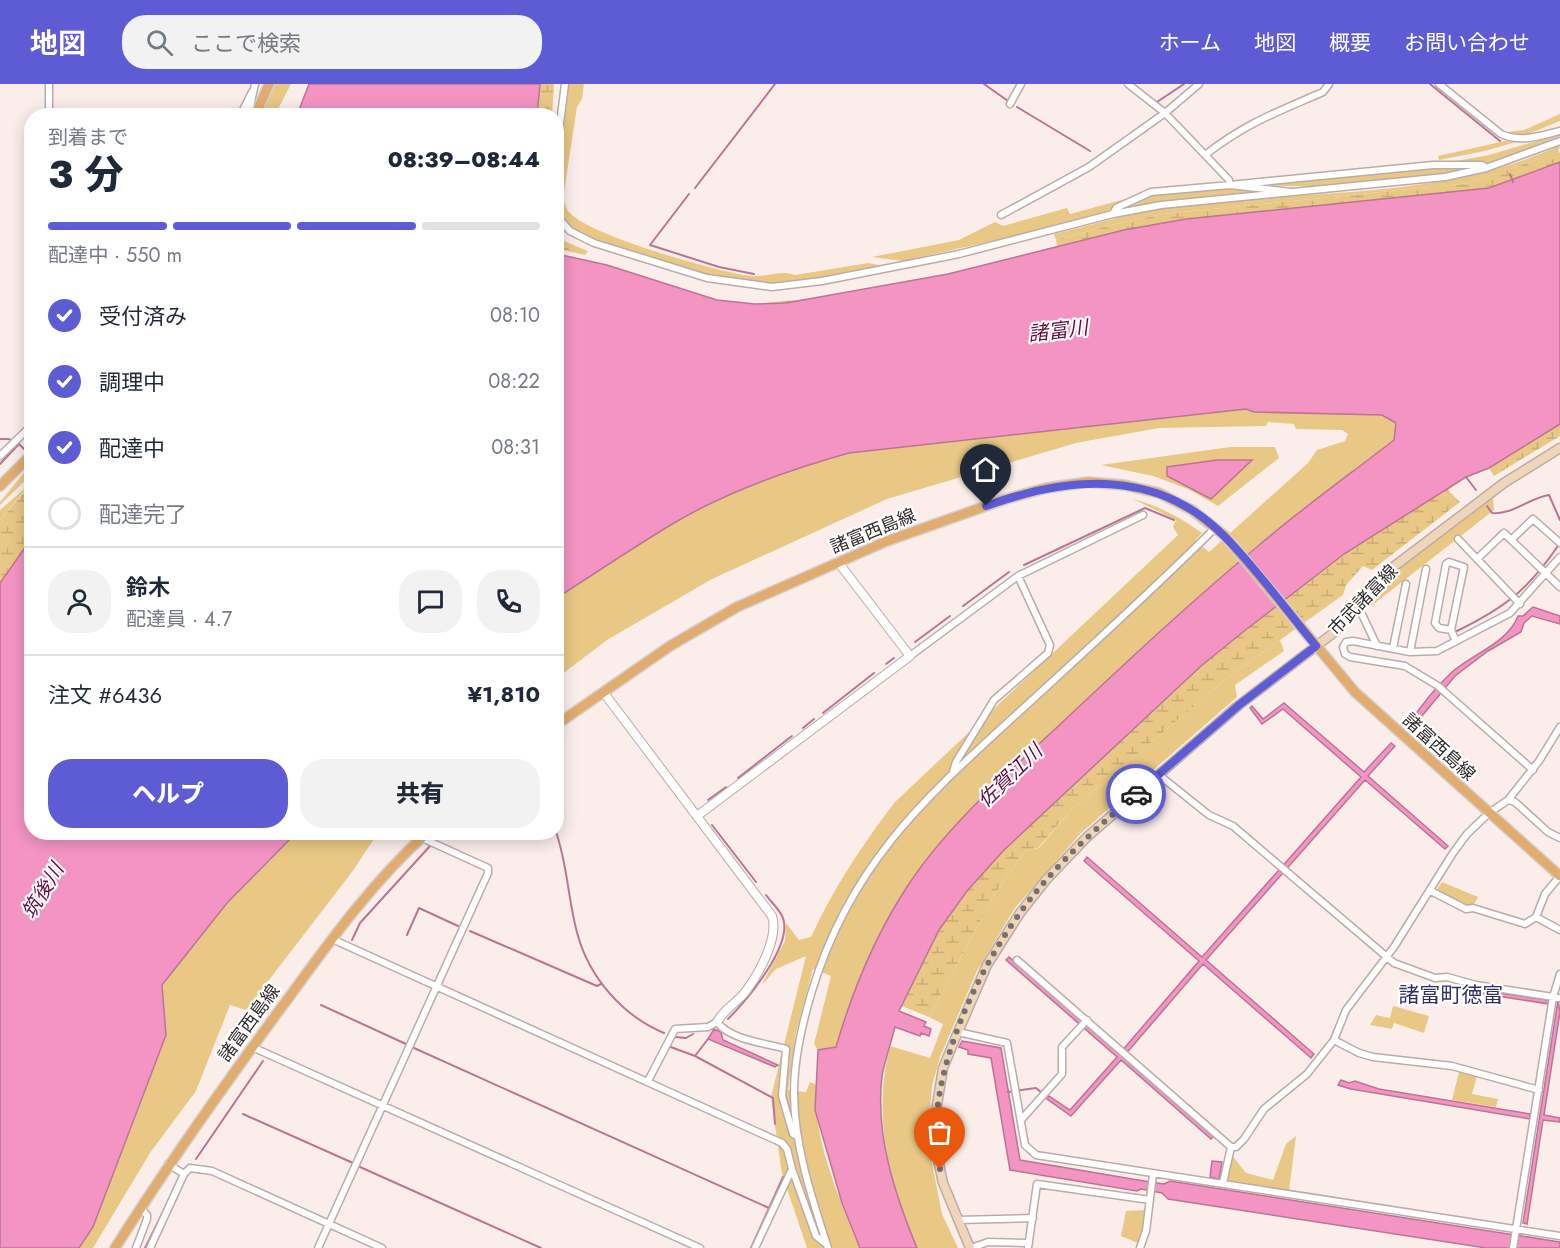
<!DOCTYPE html>
<html lang="ja">
<head>
<meta charset="utf-8">
<style>
  body { margin:0; font-family:Jost,"Noto Sans JP",sans-serif; background:#f2f2f3; color:#1f2937; height:100vh; display:flex; flex-direction:column; font-size:22px; white-space:nowrap }
  * { box-sizing:border-box; margin:0 }
  p { font-size:20px; color:#747a83 }
  .icon { flex:none; width:33px; height:33px; fill:none; stroke:currentColor; stroke-width:2; stroke-linecap:round; stroke-linejoin:round }
  .map { position:relative; flex:1; overflow:hidden }
  .sheet { position:absolute; left:24px; top:24px; width:540px; height:732px; display:flex; flex-direction:column; background:#fff; border-radius:24px; box-shadow:0 3px 15px #0003 }
  .sheet>* { flex:none }
  .pin { position:absolute; display:grid; place-items:center; width:51px; height:51px; color:#fff; margin:-62px -26px; border-radius:50% 50% 50% 0; rotate:-45deg; box-shadow:0 0 6px #0007 }
  .pin .icon { rotate:45deg }
  .courier { position:absolute; display:grid; place-items:center; width:60px; height:60px; margin:-30px; border:4px solid #5d5cd4; border-radius:50%; background:#fff; color:#222; box-shadow:0 2px 8px #0007 }
  .overview em { font-style:normal; font-weight:800 }
  .overview div { display:flex; flex-direction:column-reverse }
  .overview { display:flex; align-items:center; justify-content:space-between; height:102px; padding:0 24px }
  h1 { font-size:39px; font-weight:800; line-height:45px }
  .bar { display:grid; grid-template-columns:repeat(4,1fr); gap:9px 6px; align-content:center; height:72px; padding:0 24px }
  .bar i { height:8px; border-radius:4px; background:#e0e1e3 }
  .bar .selected { background:#5d5cd4 }
  .bar p { grid-column:span 4 }
  .line { display:flex; align-items:center; gap:15px; padding:0 24px; border-top:2px solid #e0e1e3 }
  .line div { flex:1 }
  .round { display:grid; place-items:center; flex:none; width:63px; height:63px; border-radius:24px; background:#f2f2f3 }
  ol { padding:0 24px; list-style:none }
  li { display:flex; align-items:center; gap:18px; height:66px }
  li p { margin-inline-start:auto }
  li .icon { padding:6px; border-radius:50%; background:#5d5cd4; color:#fff; stroke-width:4 }
  li:last-child { color:#747a83 }
  li i { width:33px; height:33px; border:3px solid #e0e1e3; border-radius:50% }
  .cta { display:flex; gap:12px; margin-top:auto; padding:12px 24px }
  .cta a { flex:1; height:69px; border-radius:24px; background:#5d5cd4; color:#fff; font-size:24px; font-weight:800; line-height:69px; text-align:center }
  .cta a+a { background:#f2f2f3; color:#1f2937 }
  header { display:flex; align-items:center; gap:36px; box-sizing:border-box; height:84px; padding:0 30px; background:#5d5cd4; color:#fff }
  header strong { font-size:28px }
  nav { display:flex; gap:33px; margin-inline-start:auto; font-size:21px }
  .search { width:420px; height:54px; background:#f2f2f3; display:flex; align-items:center; gap:15px; box-sizing:border-box; padding:0 21px; border-radius:24px; color:#747a83; font-size:22px }
  .map>svg:first-child { display:block }
  .green { fill:#e9c886 }
  .wetland { fill:url(#wetland-marsh) }
  .water { fill:#f494c3; stroke:#ba7595; stroke-width:1.5 }
  .lines { fill:none; stroke-linecap:round; stroke-linejoin:round }
  .stream { stroke:#ba7595; stroke-width:2 }
  .minor-casing { stroke:#b9aca9; stroke-width:9 }
  .tertiary-casing { stroke:#b9aca9; stroke-width:10 }
  .secondary-casing { stroke:#b9aca9; stroke-width:11 }
  .primary-casing { stroke:#d2d1d0; stroke-width:12 }
  .minor { stroke:#fff; stroke-width:6 }
  .tertiary { stroke:#fff; stroke-width:8 }
  .secondary { stroke:#f0d6b8; stroke-width:8 }
  .primary { stroke:#e1ac70; stroke-width:9 }
  .done { stroke:#78706e; stroke-width:6; stroke-dasharray:0 10.8 }
  .route { stroke:#5d5cd4; stroke-width:8 }
  .labels { text-anchor:middle; dominant-baseline:central; stroke-width:4.5; stroke-linejoin:round; paint-order:stroke }
  .street-label { font-size:18px; fill:#312c2b; stroke:#fff }
  .water-label { font-size:20px; font-style:italic; fill:#630e41; stroke:#fff }
  .quarter-label { font-size:21px; fill:#2e2f69; stroke:#fff }
</style>
</head>
<body>
<header>
<strong>地図</strong>
<div class="search"><svg class="icon" aria-label="search" viewBox="0 0 24 24"><circle cx="10" cy="10" r="6"/><path d="M15 15l6 6"/></svg>ここで検索</div>
<nav><a>ホーム</a><a>地図</a><a>概要</a><a>お問い合わせ</a></nav>
</header>
<div class="map">
<svg width="1560" height="1164" viewBox="0 0 1560 1164">
  <defs>
    <pattern id="wetland-marsh" width="20" height="14" patternUnits="userSpaceOnUse" patternTransform="scale(1.5)"><rect width="20" height="14" fill="#e9c886"/><path d="M1 5h8M5 5V1M11 12h8M15 12V8" fill="none" stroke="#c8ac74"/></pattern>
  </defs>
  <rect width="100%" height="100%" fill="#fbeeea"/>
  <path class="green" d="M 273,0 L 291,0 L 275,31 L 260,32 Z
    M 568,0 L 584,0 L 582,15 L 577,23 L 563,114 C 564,117 566,123 568,127 C 586,151 716,187 749,192 C 764,194 781,185 795,191 L 868,179 L 890,183 C 856,189 821,199 786,201 C 775,201 761,202 750,200 C 714,196 569,161 557,127 C 550,107 565,26 568,0 Z
    M 1560,30 L 1560,37 L 1523,52 L 1511,51 L 1507,48 L 1524,46 Z
    M 1560,50 L 1560,52 L 1488,79 L 1445,79 L 1489,71 Z
    M 1505,57 L 1516,58 L 1485,67 L 1439,76 L 1438,72 Z
    M 1560,61 L 1558,69 L 1469,99 L 1163,130 L 1119,139 L 1056,156 L 1054,150 C 1089,142 1125,130 1160,125 C 1292,103 1436,120 1560,61 Z
    M 1478,83 C 1405,97 1327,107 1253,100 L 1436,84 Z
    M 1239,104 L 1283,108 L 1155,118 L 1118,126 L 1155,109 Z
    M 1140,111 L 1108,128 L 1037,147 L 903,177 L 872,173 L 959,156 L 995,138 L 1003,142 L 1067,124 L 1070,130 Z
    M 1246,325 L 1254,328 L 1382,331 L 1396,339 L 1394,356 C 1349,391 1302,425 1258,461 C 1187,521 1120,584 1053,647 C 1002,694 941,747 905,806 C 874,855 852,908 836,963 L 818,966 L 814,960 L 831,892 L 813,885 L 796,949 L 788,1006 L 806,1008 L 810,998 L 816,1001 C 813,1057 839,1113 860,1164 L 807,1164 L 782,1090 L 771,1013 L 806,872 L 776,885 L 761,902 L 785,857 L 786,839 L 799,856 L 811,853 C 834,803 862,761 895,718 L 1178,451 L 1173,443 L 1176,436 L 1133,415 C 1159,422 1180,433 1202,449 L 1195,456 L 1209,468 L 1308,379 L 1317,366 L 1345,357 L 1348,350 L 1342,346 L 1296,345 L 1294,340 L 1268,338 L 1266,342 L 1159,344 L 1076,359 L 887,415 L 712,495 L 607,556 L 557,594 L 557,514 C 595,489 634,463 674,439 C 728,407 788,386 849,369 Z
    M 1230,363 L 1275,363 L 1279,374 L 1218,422 L 1188,405 L 1153,392 L 1101,381 Z
    M 27,385 L 31,391 L 0,421 L 0,418 Z
    M 29,401 L 0,436 L 0,426 Z
    M 1493,414 L 1494,426 L 1370,523 C 1398,475 1449,446 1493,414 Z
    M 1280,556 L 1284,567 L 1235,601 L 1237,613 L 1081,749 L 1015,824 L 977,887 L 940,973 L 932,1002 L 929,1037 L 931,1074 L 942,1130 L 958,1164 L 917,1164 C 889,1097 872,1034 890,962 L 930,974 L 943,940 L 929,933 L 994,811 L 1025,767 L 1039,764 L 1071,726 L 1231,591 Z
    M 296,749 L 378,749 L 352,788 L 246,926 L 230,921 L 196,1007 L 150,1069 L 93,1164 L 79,1164 L 93,1143 L 166,951 L 162,901 L 227,819 Z
    M 1442,798 L 1478,813 L 1473,822 L 1466,823 L 1435,808 Z
    M 1393,922 L 1429,932 L 1424,949 L 1394,939 L 1392,945 L 1370,941 L 1376,931 L 1390,934 Z
    M 1459,988 L 1477,992 L 1472,1010 L 1498,1015 L 1496,1023 L 1452,1016 Z
    M 1296,1052 L 1289,1107 L 1228,1097 L 1231,1070 L 1246,1089 L 1273,1096 L 1286,1060 Z
    M 1145,1126 L 1140,1160 L 1121,1152 L 1126,1127 Z"/>
  <path class="wetland" d="M 536,0 L 554,0 L 552,31 L 533,32 Z
    M 1560,68 L 1560,90 L 1505,107 L 759,230 L 569,180 L 557,170 L 607,181 L 717,216 L 755,220 L 828,213 L 948,190 L 1057,162 L 1056,156 L 1119,139 L 1163,130 L 1469,99 Z
    M 556,149 L 566,158 L 588,167 L 585,171 L 563,166 L 557,162 Z
    M 1560,320 L 1560,352 L 1494,392 L 1489,384 L 1466,393 L 1448,406 L 1460,418 L 1372,486 L 1363,482 L 1346,501 L 1343,511 L 1231,591 L 1071,726 L 1038,764 L 1025,767 L 994,811 L 929,933 L 902,922 L 899,927 L 929,846 L 971,783 L 1199,576 L 1380,429 Z
    M 31,400 L 31,490 L 0,532 L 0,436 Z"/>
  <path class="water" d="M 309,0 L 540,0 L 537,31 L 297,31 Z
    M 1560,78 L 1560,340 L 1489,384 L 1466,393 L 1344,470 L 1243,548 L 1201,582 L 1004,766 L 967,807 L 939,846 L 899,927 L 926,938 L 924,942 L 931,945 L 929,952 L 921,949 L 920,952 L 895,943 C 891,959 885,976 882,992 C 875,1051 895,1111 917,1164 L 860,1164 L 842,1119 L 815,1026 L 818,966 L 836,963 C 852,908 874,854 905,806 C 942,747 1002,694 1053,647 C 1120,584 1187,521 1258,462 C 1301,425 1349,391 1394,356 L 1396,339 L 1382,331 L 1254,328 L 1246,325 L 849,369 C 788,386 728,407 674,439 C 634,463 595,489 557,514 L 557,170 L 607,181 L 717,216 L 755,220 L 786,219 L 948,190 L 1124,146 L 1186,135 L 1489,104 Z
    M 1217,376 L 1252,376 L 1211,415 L 1167,392 L 1167,383 Z
    M 31,455 L 32,748 L 296,749 L 227,819 L 162,901 L 166,951 L 93,1143 L 79,1164 L 0,1164 L 0,499 Z
    M 1533,523 L 1560,532 L 1560,540 L 1532,532 L 1524,539 L 1521,548 L 1488,567 L 1455,592 L 1417,638 L 1409,640 C 1420,623 1436,603 1451,589 C 1472,570 1508,559 1518,532 L 1523,532 Z
    M 1284,619 L 1364,688 L 1391,659 L 1395,662 L 1368,692 L 1448,762 L 1445,765 L 1365,696 L 1206,876 L 1314,970 L 1311,974 L 1203,880 L 1124,972 L 1214,1052 L 1211,1055 L 1121,976 L 1071,1032 L 1047,1015 L 1049,1012 L 1070,1026 L 1117,973 L 1006,876 L 1009,873 L 1120,969 L 1199,877 L 1084,777 L 1087,773 L 1202,873 L 1361,693 L 1283,625 L 1262,640 L 1250,624 L 1252,622 L 1263,635 Z
    M 1478,906 L 1548,916 L 1549,920 L 1478,909 Z
    M 1558,916 L 1560,928 L 1544,1031 L 1560,1034 L 1560,1038 L 1543,1036 L 1527,1140 L 1523,1139 Z
    M 714,945 L 721,948 L 723,956 L 778,981 L 775,983 L 708,955 Z
    M 962,957 L 1001,964 L 1020,1076 L 1144,1097 L 1164,1100 L 1170,1097 L 1560,1158 L 1560,1164 L 1486,1164 L 1168,1115 L 1162,1109 L 1141,1105 L 1137,1107 L 1010,1086 L 991,974 L 968,970 L 968,966 L 959,963 Z
    M 1341,996 L 1349,999 L 1355,997 L 1379,1005 L 1530,1030 L 1530,1035 L 1351,1005 L 1338,1001 Z
    M 1212,1077 L 1222,1078 L 1219,1095 L 1210,1093 Z"/>
  <g class="lines">
    <path class="stream" d="M 984,0 L 1008,17
      M 1430,0 L 1500,57
      M 1157,18 L 1184,0
      M 1017,23 L 1090,67
      M 1510,90 L 1513,98
      M 695,104 L 775,0
      M 689,110 L 650,161 L 719,183 L 754,190
      M 0,355 L 9,355 L 14,358
      M 19,360 L 24,365
      M 0,380 L 19,360
      M 1466,393 L 1476,406
      M 1487,422 L 1492,429 C 1513,431 1529,414 1549,411 L 1560,436
      M 1024,481 L 1145,424 L 1174,436
      M 963,522 L 1009,488
      M 1457,547 C 1506,523 1529,505 1560,459
      M 915,558 L 950,532
      M 886,580 L 894,574
      M 823,629 L 874,589
      M 803,644 L 814,635
      M 738,694 L 792,652
      M 708,716 L 726,703
      M 712,741 L 756,798
      M 556,748 C 568,782 568,818 578,852 C 590,894 623,932 664,949
      M 470,847 L 597,902 L 601,900
      M 407,851 L 419,824 L 458,842
      M 352,856 L 360,839 L 430,762
      M 321,921 L 406,960
      M 728,935 C 746,917 793,862 783,834 C 780,826 771,818 766,811
      M 675,953 L 686,954 L 693,950
      M 668,962 L 695,972 L 708,955
      M 414,964 L 769,1124
      M 695,972 L 773,1014 L 775,1040
      M 1008,1008 L 1036,1004 L 1042,1009
      M 243,1030 L 353,1079
      M 196,1075 L 263,977
      M 360,1083 L 541,1164
      M 145,1164 L 165,1124
      M 751,1164 L 783,1093"/>
    <defs>
      <path id="minor" d="M 49,0 L 49,32
        M 1128,0 L 1165,29 L 1229,96 L 1230,101 L 1433,81 L 1482,81 L 1486,84
        M 1439,0 L 1501,50 C 1521,59 1539,52 1560,47
        M 1010,20 L 1021,0
        M 240,32 L 252,8
        M 248,32 L 255,0
        M 556,71 L 565,0
        M 1205,71 C 1246,39 1277,28 1323,8 L 1329,0
        M 1113,130 L 1116,124 L 1151,108 L 1230,101 L 1292,108
        M 556,131 L 570,147 L 594,159 L 707,194 L 772,203 L 822,197 L 959,170 L 1113,130 L 1161,121 L 1445,93 L 1486,84 L 1560,57
        M 1001,131 L 1089,83 L 1165,29 L 1199,0
        M 0,372 L 32,341
        M 1458,455 L 1520,520
        M 1511,456 L 1533,435 L 1560,459
        M 1477,475 L 1504,449 L 1560,503
        M 1358,522 L 1377,562
        M 1451,546 L 1464,483 L 1449,478 L 1446,480 L 1435,539 L 1439,544 L 1451,546 L 1455,555
        M 1393,564 L 1406,500
        M 1410,568 L 1426,485
        M 910,572 L 1018,492 L 1143,431
        M 1533,686 L 1438,602 L 1405,582 L 1350,573 L 1345,570 L 1343,563 L 1346,558 L 1353,557 L 1410,568 L 1437,567 L 1510,529 L 1560,473
        M 953,688 L 956,678 L 994,616 L 1048,569 L 1050,561 L 1018,492
        M 1159,691 L 1209,731 L 1233,742 L 1394,879 L 1435,894 L 1447,893 L 1476,901 L 1560,914
        M 1508,716 L 1515,718 L 1548,748 L 1560,754
        M 1431,807 L 1466,825 L 1473,824 L 1525,840 L 1536,833 L 1545,810 L 1560,792
        M 1536,833 L 1560,846
        M 332,855 L 782,1059 L 787,1065 L 792,1085 L 755,1164
        M 1017,876 L 1231,1063
        M 958,948 L 1007,959 L 1025,1061 L 1036,1071 L 1560,1152
        M 1334,956 L 1359,969 L 1373,973 L 1452,982 L 1539,1006
        M 252,963 L 700,1164
        M 648,997 L 675,945 L 708,943 L 717,938 C 730,956 766,959 786,965 L 782,1012 L 793,1050 L 798,1053
        M 1021,1036 L 1062,990 L 1062,963 L 1087,936
        M 1231,1063 L 1236,1063 L 1244,1055 L 1264,1025 L 1307,990 L 1334,956 L 1346,926 L 1394,863 L 1453,769 L 1467,750 L 1489,729 L 1508,716 L 1539,677 L 1560,643
        M 168,1080 L 184,1090
        M 792,1085 L 816,1152 L 826,1160
        M 1223,1099 L 1231,1063
        M 958,1136 L 1033,1134
        M 136,1164 L 147,1135 L 147,1131 L 140,1124
        M 150,1164 L 184,1090 L 190,1084 L 212,1087 L 382,1164
        M 318,1164 L 488,789 L 488,784 L 422,754
        M 828,1164 C 812,1115 794,1061 794,1009 C 794,974 802,940 812,907 C 852,774 932,708 1030,618 C 1092,561 1155,504 1215,444
        M 971,1164 L 988,1158 L 1029,1159
        M 1028,1164 L 1037,1100 L 1150,1116
        M 1140,1164 L 1146,1147 L 1153,1090
        M 1513,1164 L 1553,913 L 1560,890"/>
      <path id="tertiary" d="M 604,609 L 772,832 C 779,854 759,889 746,907 C 738,918 724,925 717,938
        M 697,732 L 910,572 L 838,478"/>
      <path id="secondary" d="M 970,1164 L 943,1099 L 937,1071 L 935,1033 L 943,984 L 958,948 L 987,881 L 1020,829 L 1046,796 L 1087,753 L 1239,621 L 1336,547 L 1369,506 L 1392,484 L 1504,399 L 1560,364"/>
      <path id="primary" d="M 255,32 L 269,0
        M 0,402 L 32,370
        M 556,641 L 670,562 L 737,523 L 887,457 L 1006,415 L 1046,404 L 1088,398 L 1124,401 L 1159,409 L 1192,426 L 1225,452 L 1355,608 L 1560,792
        M 115,1164 C 169,1079 227,997 287,916 C 330,857 373,797 428,748"/>
    </defs>
    <use href="#minor" class="minor-casing"/>
    <use href="#tertiary" class="tertiary-casing"/>
    <use href="#secondary" class="secondary-casing"/>
    <use href="#primary" class="primary-casing"/>
    <use href="#minor" class="minor"/>
    <use href="#tertiary" class="tertiary"/>
    <use href="#secondary" class="secondary"/>
    <use href="#primary" class="primary"/>
  </g>
  <g class="lines">
    <path class="done" d="M 940,1085 C 919,994 987,862 1047,795 C 1074,764 1105,737 1136,710"/>
    <path class="route" d="M 986,422 C 1069,392 1158,384 1225,453 C 1258,486 1286,526 1316,562 L 1239,621 L 1136,710"/>
  </g>
  <g class="labels">
    <g class="street-label">
      <text transform="translate(873 447) rotate(-22)">諸富西島線</text>
      <text transform="translate(1363 516) rotate(-46)">市武諸富線</text>
      <text transform="translate(1439 663) rotate(42)">諸富西島線</text>
      <text transform="translate(249 939) rotate(-54)">諸富西島線</text>
    </g>
    <g class="water-label">
      <text transform="translate(1058 247) rotate(-7)">諸富川</text>
      <text transform="translate(1010 692) rotate(-44)">佐賀江川</text>
      <text transform="translate(43 807) rotate(-59)">筑後川</text>
    </g>
    <g class="quarter-label">
      <text x="1451" y="911">諸富町徳富</text>
    </g>
  </g>
</svg>
<div class="pin" style="left:940px;top:1085px;background:#ea580c"><svg class="icon" aria-label="bag" viewBox="0 0 24 24"><path d="M5 8h14l-1 12H6zM9 8a3 3 0 0 1 6 0"/></svg></div>
<div class="pin" style="left:986px;top:422px;background:#1f2937"><svg class="icon" aria-label="home" viewBox="0 0 24 24"><path d="M3 11l9-7 9 7M6 9v11h12V9"/></svg></div>
<div class="courier" style="left:1136px;top:710px"><svg class="icon" aria-label="car" viewBox="0 0 24 24"><path d="M5 17H2v-5l4-1 3-4h7l3 4 3 1v5h-3M9 17h6M6 11h13"/><circle cx="7" cy="17" r="2"/><circle cx="17" cy="17" r="2"/></svg></div>
<section class="sheet">
<div class="overview"><div><h1>3 分</h1><p>到着まで</p></div><em>08:39–08:44</em></div>
<div class="bar"><i class="selected"></i><i class="selected"></i><i class="selected"></i><i></i><p>配達中 · 550 m</p></div>
<ol>
<li><svg class="icon" aria-label="check" viewBox="0 0 24 24"><path d="M5 12l5 5 9-10"/></svg>受付済み<p>08:10</p></li>
<li><svg class="icon" aria-label="check" viewBox="0 0 24 24"><path d="M5 12l5 5 9-10"/></svg>調理中<p>08:22</p></li>
<li><svg class="icon" aria-label="check" viewBox="0 0 24 24"><path d="M5 12l5 5 9-10"/></svg>配達中<p>08:31</p></li>
<li><i></i>配達完了</li>
</ol>
<div class="line" style="height:108px"><a class="round"><svg class="icon" aria-label="person" viewBox="0 0 24 24"><circle cx="12" cy="8" r="4"/><path d="M4 21q1-7 8-7t8 7"/></svg></a><div><b>鈴木</b><p>配達員 · 4.7</p></div><a class="round"><svg class="icon" aria-label="chat" viewBox="0 0 24 24"><path d="M4 5h16v11H9l-5 4z"/></svg></a><a class="round"><svg class="icon" aria-label="phone" viewBox="0 0 24 24"><path d="M5 4h4l2 5-3 2q2 4 5 5l2-3 5 2v4C11 20 4 13 5 4z"/></svg></a></div>
<div class="line" style="height:78px"><div>注文 #6436</div><b>¥1,810</b></div>
<div class="cta"><a>ヘルプ</a><a>共有</a></div>
</section>
</div>
</body>
</html>
